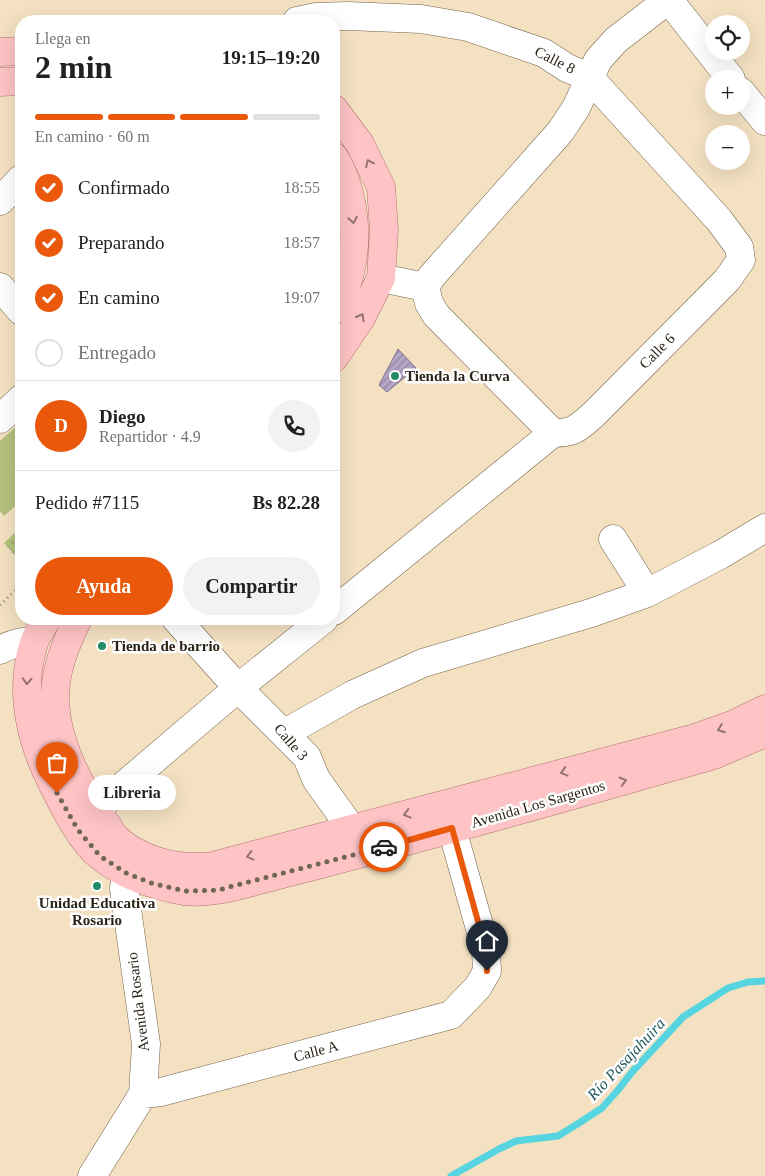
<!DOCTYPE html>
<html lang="es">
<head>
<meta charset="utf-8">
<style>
  body { margin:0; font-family:"Times New Roman",serif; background:#f2f2f2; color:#202124; height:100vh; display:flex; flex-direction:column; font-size:19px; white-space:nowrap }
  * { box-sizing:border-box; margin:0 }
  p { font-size:16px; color:#757577 }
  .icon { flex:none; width:28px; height:28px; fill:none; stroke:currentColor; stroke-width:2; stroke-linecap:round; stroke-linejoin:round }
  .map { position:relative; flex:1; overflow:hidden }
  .sheet { position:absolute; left:15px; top:15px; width:325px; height:610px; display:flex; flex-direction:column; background:#fff; border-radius:20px; box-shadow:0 5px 20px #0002 }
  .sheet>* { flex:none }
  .tools { position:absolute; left:705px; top:15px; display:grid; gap:10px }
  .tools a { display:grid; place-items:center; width:45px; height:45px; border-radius:50%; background:#fff; box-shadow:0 5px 20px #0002; font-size:25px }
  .pin { position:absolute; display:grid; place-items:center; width:42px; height:42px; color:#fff; margin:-51px -21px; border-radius:50% 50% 50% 0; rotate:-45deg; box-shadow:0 0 5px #0007 }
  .pin .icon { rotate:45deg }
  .courier { position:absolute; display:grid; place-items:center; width:50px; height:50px; margin:-25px; border:4px solid #ea580c; border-radius:50%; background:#fff; color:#222; box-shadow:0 1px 6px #0007 }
  .bubble { position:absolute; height:35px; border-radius:18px; background:#fff; box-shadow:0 5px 20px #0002; font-size:16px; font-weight:700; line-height:35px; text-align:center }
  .summary em { font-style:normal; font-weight:700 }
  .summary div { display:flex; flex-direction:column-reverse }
  .summary { display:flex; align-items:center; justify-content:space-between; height:85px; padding:0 20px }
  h1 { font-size:32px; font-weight:700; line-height:38px }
  .bar { display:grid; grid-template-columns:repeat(4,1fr); gap:8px 5px; align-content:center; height:60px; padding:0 20px }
  .bar i { height:6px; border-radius:4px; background:#e0e0e0 }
  .bar .selected { background:#ea580c }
  .bar p { grid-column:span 4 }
  .line { display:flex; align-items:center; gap:12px; padding:0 20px; border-top:1px solid #e0e0e0 }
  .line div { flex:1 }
  .round { display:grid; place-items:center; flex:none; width:52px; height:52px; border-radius:26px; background:#f2f2f2 }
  ol { padding:0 20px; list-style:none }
  li { display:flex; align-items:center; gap:15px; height:55px }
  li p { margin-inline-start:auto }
  li .icon { padding:5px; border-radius:50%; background:#ea580c; color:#fff; stroke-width:4 }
  li:last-child { color:#757577 }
  li i { width:28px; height:28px; border:2px solid #e0e0e0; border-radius:50% }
  .primary-button { display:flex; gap:10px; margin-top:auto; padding:10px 20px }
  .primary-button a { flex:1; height:58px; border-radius:30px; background:#ea580c; color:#fff; font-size:20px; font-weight:700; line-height:58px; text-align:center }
  .primary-button a+a { background:#f2f2f2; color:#202124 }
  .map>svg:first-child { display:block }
  .green { fill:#b3c17c }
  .park { fill:url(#park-dots) }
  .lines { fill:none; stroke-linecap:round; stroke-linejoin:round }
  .stream { stroke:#56d5e1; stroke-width:7 }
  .building { fill:url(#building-hatch); stroke:#827591 }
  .minor-casing { stroke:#746348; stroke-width:29 }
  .major-casing { stroke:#b27170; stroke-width:29 }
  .path { stroke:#958872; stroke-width:3; stroke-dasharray:1 4; stroke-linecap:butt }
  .minor { stroke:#fff; stroke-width:28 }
  .major { stroke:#fdc3c5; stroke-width:28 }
  .oneway { stroke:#94736e }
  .done { stroke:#716654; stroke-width:5; stroke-dasharray:0 9 }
  .route { stroke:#ea580c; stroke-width:6 }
  .poi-dot { fill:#238b68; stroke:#fff; stroke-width:2 }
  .labels { text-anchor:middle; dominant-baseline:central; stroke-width:5; stroke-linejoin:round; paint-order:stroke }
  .street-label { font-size:15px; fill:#2a2318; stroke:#fff }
  .poi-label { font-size:15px; font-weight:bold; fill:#2a2318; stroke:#fff; text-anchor:start }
  .water-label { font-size:16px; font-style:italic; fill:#23595d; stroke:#fff }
</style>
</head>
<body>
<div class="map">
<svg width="765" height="1176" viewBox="0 0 765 1176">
  <defs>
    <pattern id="park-dots" width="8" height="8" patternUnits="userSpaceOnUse" patternTransform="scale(1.25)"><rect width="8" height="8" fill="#b3c17c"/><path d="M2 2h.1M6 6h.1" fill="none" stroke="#929c65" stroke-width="1.8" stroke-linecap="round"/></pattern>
    <pattern id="building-hatch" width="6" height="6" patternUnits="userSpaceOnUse" patternTransform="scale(1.25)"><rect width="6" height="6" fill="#b3a5c3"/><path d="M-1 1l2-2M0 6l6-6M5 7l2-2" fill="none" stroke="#92869d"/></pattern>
  </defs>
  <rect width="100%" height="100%" fill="#f4e1c2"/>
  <path class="green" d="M 21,422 L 21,501 L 4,516 L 0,511 L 0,441 Z"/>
  <path class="park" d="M 21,527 L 21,558 L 19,560 L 4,543 Z"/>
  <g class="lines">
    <path class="stream" d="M 451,1176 L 499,1149 L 516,1141 L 558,1136 L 579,1123 L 602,1108 L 618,1090 L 632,1072 L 683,1017 L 728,988 L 748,982 L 765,981"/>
  </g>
  <path class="building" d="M 398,349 L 416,368 L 387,392 L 379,385 Z"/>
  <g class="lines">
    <defs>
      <path id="minor" d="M 669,0 L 731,79
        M 297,21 L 316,17 L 348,16 L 421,19 L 468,27 L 544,53 L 567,68 L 589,77 L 719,220 L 739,247 L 741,260 L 727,280 L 594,414 C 578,428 575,433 553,433
        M 741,92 L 765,121
        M 0,201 L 21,179
        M 381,278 L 425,287
        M 0,287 L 21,311
        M 0,419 L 21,399
        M 553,433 L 436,315 L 429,303 L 425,287 L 432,276 L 560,132 L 576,108 L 598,60 L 616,40 L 668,0
        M 613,539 L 647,593
        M 334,611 L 553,433
        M 176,619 L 238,688 L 307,757 L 316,779 L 351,828
        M 0,650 C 11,644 21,641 34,641
        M 285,733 L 352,695 L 423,663 L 591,613 L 647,593 L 720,555 L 765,528
        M 96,809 L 238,688 L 324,619
        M 143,1094 L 161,1092 L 451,1015 L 478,987 L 487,971 L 486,950 L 452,829
        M 92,1176 L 143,1094 L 146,1044 L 124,888 L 126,873"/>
      <path id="major" d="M 0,52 L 21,51
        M 0,82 L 21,81
        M 334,109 L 360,144 L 381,187 L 384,230 L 381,278 L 361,318 L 334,358
        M 334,157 C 360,198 362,270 334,310
        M 47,619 C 43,626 37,634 34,643 C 19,690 30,739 52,783 C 63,805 81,842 101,857 C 125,876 155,886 184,891 C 209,894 233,887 256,881 C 278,875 299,870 321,864 C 453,830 583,792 714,755 L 765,733
        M 78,619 C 65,645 54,672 55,702 C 57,744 78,783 101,817 C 106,823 110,830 114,836 C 123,846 140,855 153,860 C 173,867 188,867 209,867 L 695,738 L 732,725 L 765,709"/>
    </defs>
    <use href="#minor" class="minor-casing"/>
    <use href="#major" class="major-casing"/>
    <path class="path" d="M 0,605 L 21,585"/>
    <use href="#minor" class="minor"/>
    <use href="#major" class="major"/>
  </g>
  <defs><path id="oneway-chevron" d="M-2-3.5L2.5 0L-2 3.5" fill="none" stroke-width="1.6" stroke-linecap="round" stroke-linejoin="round" transform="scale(1.25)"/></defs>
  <g class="oneway">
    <use href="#oneway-chevron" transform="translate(369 163) rotate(-116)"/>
    <use href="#oneway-chevron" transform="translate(353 220) rotate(80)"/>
    <use href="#oneway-chevron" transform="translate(361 317) rotate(-60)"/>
    <use href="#oneway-chevron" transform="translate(27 681) rotate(93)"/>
    <use href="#oneway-chevron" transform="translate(721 729) rotate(160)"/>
    <use href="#oneway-chevron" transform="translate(564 772) rotate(165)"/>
    <use href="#oneway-chevron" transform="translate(623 781) rotate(-16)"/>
    <use href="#oneway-chevron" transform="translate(407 814) rotate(165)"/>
    <use href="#oneway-chevron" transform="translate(250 856) rotate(165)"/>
  </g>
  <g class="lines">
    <path class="done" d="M 57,793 L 78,830 L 100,856 L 126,873 L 154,884 L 186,891 L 218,890 L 384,847"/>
    <path class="route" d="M 384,847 L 452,828 L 486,950 L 487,971"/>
  </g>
  <g class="poi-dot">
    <circle cx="395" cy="376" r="5"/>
    <circle cx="102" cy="646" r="5"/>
    <circle cx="97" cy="886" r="5"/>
  </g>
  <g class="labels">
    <g class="street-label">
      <text transform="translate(555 60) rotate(27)">Calle 8</text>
      <text transform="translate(657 351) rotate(-45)">Calle 6</text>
      <text transform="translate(291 742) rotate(49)">Calle 3</text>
      <text transform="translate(538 804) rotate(-16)">Avenida Los Sargentos</text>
      <text transform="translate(138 1002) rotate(-97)">Avenida Rosario</text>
      <text transform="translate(316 1051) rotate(-15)">Calle A</text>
    </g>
    <g class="poi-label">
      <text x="405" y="376">Tienda la Curva</text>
      <text x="112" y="646">Tienda de barrio</text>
      <text x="97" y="903" text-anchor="middle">Unidad Educativa<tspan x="97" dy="17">Rosario</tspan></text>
    </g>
    <g class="water-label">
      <text transform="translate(626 1059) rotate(-47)">Río Pasajahuira</text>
    </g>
  </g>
</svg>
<div class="tools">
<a><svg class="icon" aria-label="locate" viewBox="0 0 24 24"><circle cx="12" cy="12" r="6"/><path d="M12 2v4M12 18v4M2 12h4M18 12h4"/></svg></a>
<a>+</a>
<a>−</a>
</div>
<div class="pin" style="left:57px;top:793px;background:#ea580c"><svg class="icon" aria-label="bag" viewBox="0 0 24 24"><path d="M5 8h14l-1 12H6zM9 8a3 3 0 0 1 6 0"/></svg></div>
<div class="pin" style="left:487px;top:971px;background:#1f2937"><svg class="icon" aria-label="home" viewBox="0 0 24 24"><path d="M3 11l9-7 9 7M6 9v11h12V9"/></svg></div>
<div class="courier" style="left:384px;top:847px"><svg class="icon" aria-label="car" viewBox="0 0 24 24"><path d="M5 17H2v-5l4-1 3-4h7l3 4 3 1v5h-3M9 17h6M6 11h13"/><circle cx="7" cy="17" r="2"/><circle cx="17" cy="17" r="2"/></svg></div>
<div class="bubble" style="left:88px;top:775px;width:88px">Libreria</div>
<section class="sheet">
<div class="summary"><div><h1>2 min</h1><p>Llega en</p></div><em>19:15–19:20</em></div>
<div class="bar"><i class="selected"></i><i class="selected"></i><i class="selected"></i><i></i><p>En camino · 60 m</p></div>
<ol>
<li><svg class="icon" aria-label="check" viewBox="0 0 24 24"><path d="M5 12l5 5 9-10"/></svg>Confirmado<p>18:55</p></li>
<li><svg class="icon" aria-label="check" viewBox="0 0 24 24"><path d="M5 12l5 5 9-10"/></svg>Preparando<p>18:57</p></li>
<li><svg class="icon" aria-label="check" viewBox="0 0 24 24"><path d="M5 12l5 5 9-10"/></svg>En camino<p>19:07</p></li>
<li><i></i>Entregado</li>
</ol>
<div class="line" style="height:90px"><b class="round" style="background:#ea580c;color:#fff">D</b><div><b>Diego</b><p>Repartidor · 4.9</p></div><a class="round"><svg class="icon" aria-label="phone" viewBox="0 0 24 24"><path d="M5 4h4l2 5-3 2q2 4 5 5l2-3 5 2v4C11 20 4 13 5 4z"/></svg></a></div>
<div class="line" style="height:65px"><div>Pedido #7115</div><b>Bs 82.28</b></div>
<div class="primary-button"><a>Ayuda</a><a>Compartir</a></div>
</section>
</div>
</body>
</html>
